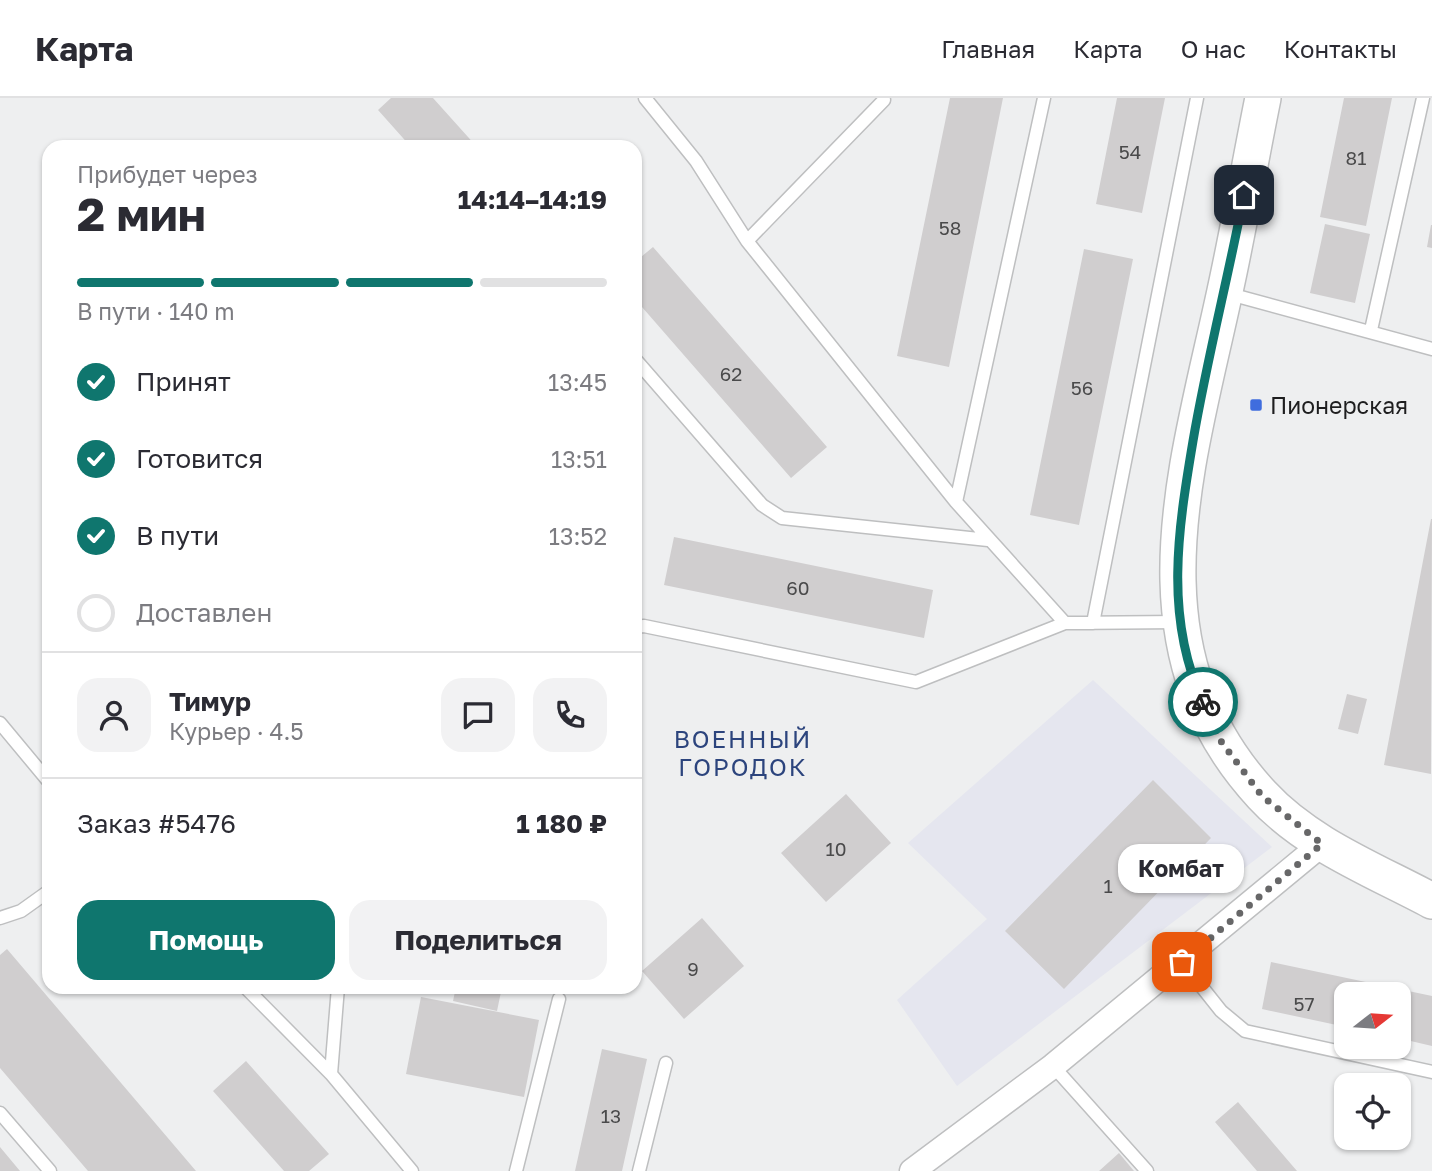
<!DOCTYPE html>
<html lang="ru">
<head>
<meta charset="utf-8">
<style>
  body { margin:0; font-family:"Golos Text",sans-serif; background:#f2f2f3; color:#2b2b33; height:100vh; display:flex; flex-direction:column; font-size:26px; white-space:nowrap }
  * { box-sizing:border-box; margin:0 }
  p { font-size:23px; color:#7c7c81 }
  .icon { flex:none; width:38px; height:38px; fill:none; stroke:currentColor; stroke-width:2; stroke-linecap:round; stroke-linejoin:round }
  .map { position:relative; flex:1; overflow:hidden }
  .side { position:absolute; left:42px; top:42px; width:600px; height:854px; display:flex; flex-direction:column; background:#fff; border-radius:21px; box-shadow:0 2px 5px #0004 }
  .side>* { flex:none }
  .needle { width:46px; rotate:73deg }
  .controls { position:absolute; left:1334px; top:884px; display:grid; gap:14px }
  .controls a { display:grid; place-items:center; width:77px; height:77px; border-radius:14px; background:#fff; box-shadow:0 2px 5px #0004; font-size:35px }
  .pin { position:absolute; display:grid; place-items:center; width:60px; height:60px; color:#fff; margin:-30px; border-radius:14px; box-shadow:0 4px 10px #0006 }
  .courier { position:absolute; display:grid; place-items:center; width:70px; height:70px; margin:-35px; border:5px solid #0f766e; border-radius:50%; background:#fff; color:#222; box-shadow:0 2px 9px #0007 }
  .bubble { position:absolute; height:49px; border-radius:21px; background:#fff; box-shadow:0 2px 5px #0004; font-size:23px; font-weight:700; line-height:49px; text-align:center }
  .head em { font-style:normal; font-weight:700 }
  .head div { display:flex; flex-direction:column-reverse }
  .head { display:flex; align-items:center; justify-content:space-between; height:119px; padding:0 35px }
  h1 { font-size:46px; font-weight:700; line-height:52px }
  .bar { display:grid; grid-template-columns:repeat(4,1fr); gap:10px 7px; align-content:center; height:84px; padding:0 35px }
  .bar i { height:9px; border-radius:5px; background:#e1e1e2 }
  .bar .active { background:#0f766e }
  .bar p { grid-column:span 4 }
  .line { display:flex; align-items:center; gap:18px; padding:0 35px; border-top:2px solid #e1e1e2 }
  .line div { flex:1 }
  .round { display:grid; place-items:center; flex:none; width:74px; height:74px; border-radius:21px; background:#f2f2f3 }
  ol { padding:0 35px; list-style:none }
  li { display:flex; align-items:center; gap:21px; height:77px }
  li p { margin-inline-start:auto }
  li .icon { padding:7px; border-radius:50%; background:#0f766e; color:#fff; stroke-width:4 }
  li:last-child { color:#7c7c81 }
  li i { width:38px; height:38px; border:4px solid #e1e1e2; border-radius:50% }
  .primary-button { display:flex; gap:14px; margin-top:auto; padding:14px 35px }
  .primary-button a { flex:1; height:80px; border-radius:21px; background:#0f766e; color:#fff; font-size:28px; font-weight:700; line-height:80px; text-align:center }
  .primary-button a+a { background:#f2f2f3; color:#2b2b33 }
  header { display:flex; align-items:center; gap:42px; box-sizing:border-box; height:98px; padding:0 35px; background:#fff; border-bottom:2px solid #e1e1e2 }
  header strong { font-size:33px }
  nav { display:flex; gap:38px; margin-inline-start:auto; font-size:24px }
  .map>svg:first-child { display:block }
  .built { fill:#e5e6ef }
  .building { fill:#d0cecf }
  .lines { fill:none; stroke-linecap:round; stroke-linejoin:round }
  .lane-casing { stroke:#bebfc0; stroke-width:15 }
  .street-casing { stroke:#bebfc0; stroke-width:27 }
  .secondary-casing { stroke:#bebfc0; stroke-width:38 }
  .lane { stroke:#fff; stroke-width:12 }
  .street { stroke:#fff; stroke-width:24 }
  .secondary { stroke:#fff; stroke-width:35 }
  .done { stroke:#676768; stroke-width:7; stroke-dasharray:0 12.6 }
  .route { stroke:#0f766e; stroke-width:9 }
  .poi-dot { fill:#3f6dde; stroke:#eeeff0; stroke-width:2.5 }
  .labels { text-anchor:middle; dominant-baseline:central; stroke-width:5; stroke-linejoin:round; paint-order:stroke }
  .number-label { font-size:19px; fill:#4a4a4b }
  .poi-label { font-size:23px; fill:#1e1e1f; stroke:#eeeff0; text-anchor:start }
  .neighbourhood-label { font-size:24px; letter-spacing:2px; fill:#2c447d; stroke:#eeeff0 }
</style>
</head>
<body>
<header>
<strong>Карта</strong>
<nav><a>Главная</a><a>Карта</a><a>О нас</a><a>Контакты</a></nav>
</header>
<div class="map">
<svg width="1432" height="1073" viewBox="0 0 1432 1073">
  <rect width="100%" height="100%" fill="#eeeff0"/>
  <path class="built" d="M 1093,582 L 1272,749 L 957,988 L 897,902 L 987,821 L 908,745 Z"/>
  <path class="building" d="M 391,0 L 433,0 L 477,49 L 411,49 L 378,12 Z
    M 950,0 L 1003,0 L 949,269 L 897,258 Z
    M 1117,0 L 1165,0 L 1142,115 L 1096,106 Z
    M 1344,0 L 1392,0 L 1366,128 L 1320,119 Z
    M 1325,126 L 1370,136 L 1355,205 L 1310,195 Z
    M 1431,127 L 1432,127 L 1432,150 L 1427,149 Z
    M 653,149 L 827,349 L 791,380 L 635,201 L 635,164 Z
    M 1084,151 L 1133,161 L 1079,427 L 1030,417 Z
    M 1431,421 L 1432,421 L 1431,676 L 1384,667 Z
    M 674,439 L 933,492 L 924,540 L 664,487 Z
    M 1347,596 L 1367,601 L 1358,636 L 1338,631 Z
    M 1153,682 L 1211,740 L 1064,891 L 1005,833 Z
    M 846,696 L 891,745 L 826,804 L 781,755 Z
    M 702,820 L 744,868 L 684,921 L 642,873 Z
    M 7,851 L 196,1073 L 88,1073 L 0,970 L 0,857 Z
    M 1271,864 L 1432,898 L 1432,948 L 1398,940 L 1398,896 L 1346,896 L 1346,929 L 1262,911 Z
    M 456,889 L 502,889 L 497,913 L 453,903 Z
    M 421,899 L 539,922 L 524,999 L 406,976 Z
    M 602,951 L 647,961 L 622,1073 L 575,1073 Z
    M 246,963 L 329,1056 L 309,1073 L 284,1073 L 213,993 Z
    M 1238,1004 L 1297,1073 L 1257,1073 L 1215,1024 Z
    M 0,1049 L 20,1073 L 0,1073 Z
    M 1119,1055 L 1134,1073 L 1099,1073 Z"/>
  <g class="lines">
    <defs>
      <path id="lane" d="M 645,0 L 696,63 L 747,143 L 956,404 L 1065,525 L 1179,524
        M 747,143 L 884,2
        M 1226,195 L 1432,251
        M 1371,232 L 1423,0
        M 635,261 L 762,407 L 782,420 L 988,442
        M 956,404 L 1044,0
        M 1093,525 L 1197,0
        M 635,529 L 644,528 L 916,584 L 1065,525
        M 0,625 L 49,684
        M 0,820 L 21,813 L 49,793
        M 1182,864 L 1221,913 L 1245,933 L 1432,974
        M 245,889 L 331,976 L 412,1073
        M 1053,968 L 1147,1073
        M 331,976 L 338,889
        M 0,1015 L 50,1073
        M 516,1073 L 559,901
        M 639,1073 L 666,965"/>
      <path id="street" d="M 912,1073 L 1053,968 L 1322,746"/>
      <path id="secondary" d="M 1263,0 C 1250,64 1239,129 1225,193 C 1188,366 1125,549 1262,697 C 1307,746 1374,772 1432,803"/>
    </defs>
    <use href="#lane" class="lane-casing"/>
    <use href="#street" class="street-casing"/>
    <use href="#secondary" class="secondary-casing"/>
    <use href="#lane" class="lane"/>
    <use href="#street" class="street"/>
    <use href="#secondary" class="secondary"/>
  </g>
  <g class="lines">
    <path class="done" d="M 1182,864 L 1322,746 L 1262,698 L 1220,642 L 1203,604"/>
    <path class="route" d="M 1203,604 C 1164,520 1178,432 1193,343 C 1207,261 1228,180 1244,97"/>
  </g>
  <rect class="poi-dot" x="1249" y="300" width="14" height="14" rx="3.5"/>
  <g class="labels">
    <g class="number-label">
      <text x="1130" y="53">54</text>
      <text x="1356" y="59">81</text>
      <text x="950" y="129">58</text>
      <text x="731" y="275">62</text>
      <text x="1082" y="289">56</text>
      <text x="798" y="489">60</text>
      <text x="836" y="750">10</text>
      <text x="1108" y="787">1</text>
      <text x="693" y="870">9</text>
      <text x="1304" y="905">57</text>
      <text x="611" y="1017">13</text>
    </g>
    <g class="poi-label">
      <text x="1270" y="307">Пионерская</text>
    </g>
    <g class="neighbourhood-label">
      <text x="743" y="640">ВОЕННЫЙ<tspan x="743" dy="28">ГОРОДОК</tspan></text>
    </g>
  </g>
</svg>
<div class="controls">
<a><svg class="needle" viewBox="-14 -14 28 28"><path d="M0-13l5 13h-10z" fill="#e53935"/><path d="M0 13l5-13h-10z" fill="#7c7c81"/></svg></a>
<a><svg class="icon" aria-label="locate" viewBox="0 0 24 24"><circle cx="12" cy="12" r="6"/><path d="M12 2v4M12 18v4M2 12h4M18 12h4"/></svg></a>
</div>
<div class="pin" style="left:1182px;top:864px;background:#ea580c"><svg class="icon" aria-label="bag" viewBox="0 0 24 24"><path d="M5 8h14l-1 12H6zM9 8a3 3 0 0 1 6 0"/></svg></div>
<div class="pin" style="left:1244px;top:97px;background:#1f2937"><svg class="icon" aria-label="home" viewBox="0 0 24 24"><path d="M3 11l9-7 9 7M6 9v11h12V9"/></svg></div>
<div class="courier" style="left:1203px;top:604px"><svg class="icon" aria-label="bike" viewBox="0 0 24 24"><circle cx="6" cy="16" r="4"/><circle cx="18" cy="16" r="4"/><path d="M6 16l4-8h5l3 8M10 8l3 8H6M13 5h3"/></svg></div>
<div class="bubble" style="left:1118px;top:746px;width:126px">Комбат</div>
<section class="side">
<div class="head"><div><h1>2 мин</h1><p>Прибудет через</p></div><em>14:14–14:19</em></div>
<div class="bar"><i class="active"></i><i class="active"></i><i class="active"></i><i></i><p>В пути · 140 m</p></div>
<ol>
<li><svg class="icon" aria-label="check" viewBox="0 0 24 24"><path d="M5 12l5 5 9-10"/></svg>Принят<p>13:45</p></li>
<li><svg class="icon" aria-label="check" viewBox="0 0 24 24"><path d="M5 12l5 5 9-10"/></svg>Готовится<p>13:51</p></li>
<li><svg class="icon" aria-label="check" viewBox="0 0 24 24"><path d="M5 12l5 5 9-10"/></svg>В пути<p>13:52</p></li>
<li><i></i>Доставлен</li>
</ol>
<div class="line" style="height:126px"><a class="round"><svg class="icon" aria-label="person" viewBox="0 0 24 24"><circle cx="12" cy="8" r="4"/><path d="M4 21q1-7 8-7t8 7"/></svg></a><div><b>Тимур</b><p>Курьер · 4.5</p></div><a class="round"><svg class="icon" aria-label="chat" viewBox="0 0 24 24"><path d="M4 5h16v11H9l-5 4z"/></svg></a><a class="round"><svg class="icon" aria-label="phone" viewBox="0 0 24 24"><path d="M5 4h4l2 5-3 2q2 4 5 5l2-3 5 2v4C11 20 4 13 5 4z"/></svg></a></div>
<div class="line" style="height:91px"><div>Заказ #5476</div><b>1 180 ₽</b></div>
<div class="primary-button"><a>Помощь</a><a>Поделиться</a></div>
</section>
</div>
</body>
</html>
